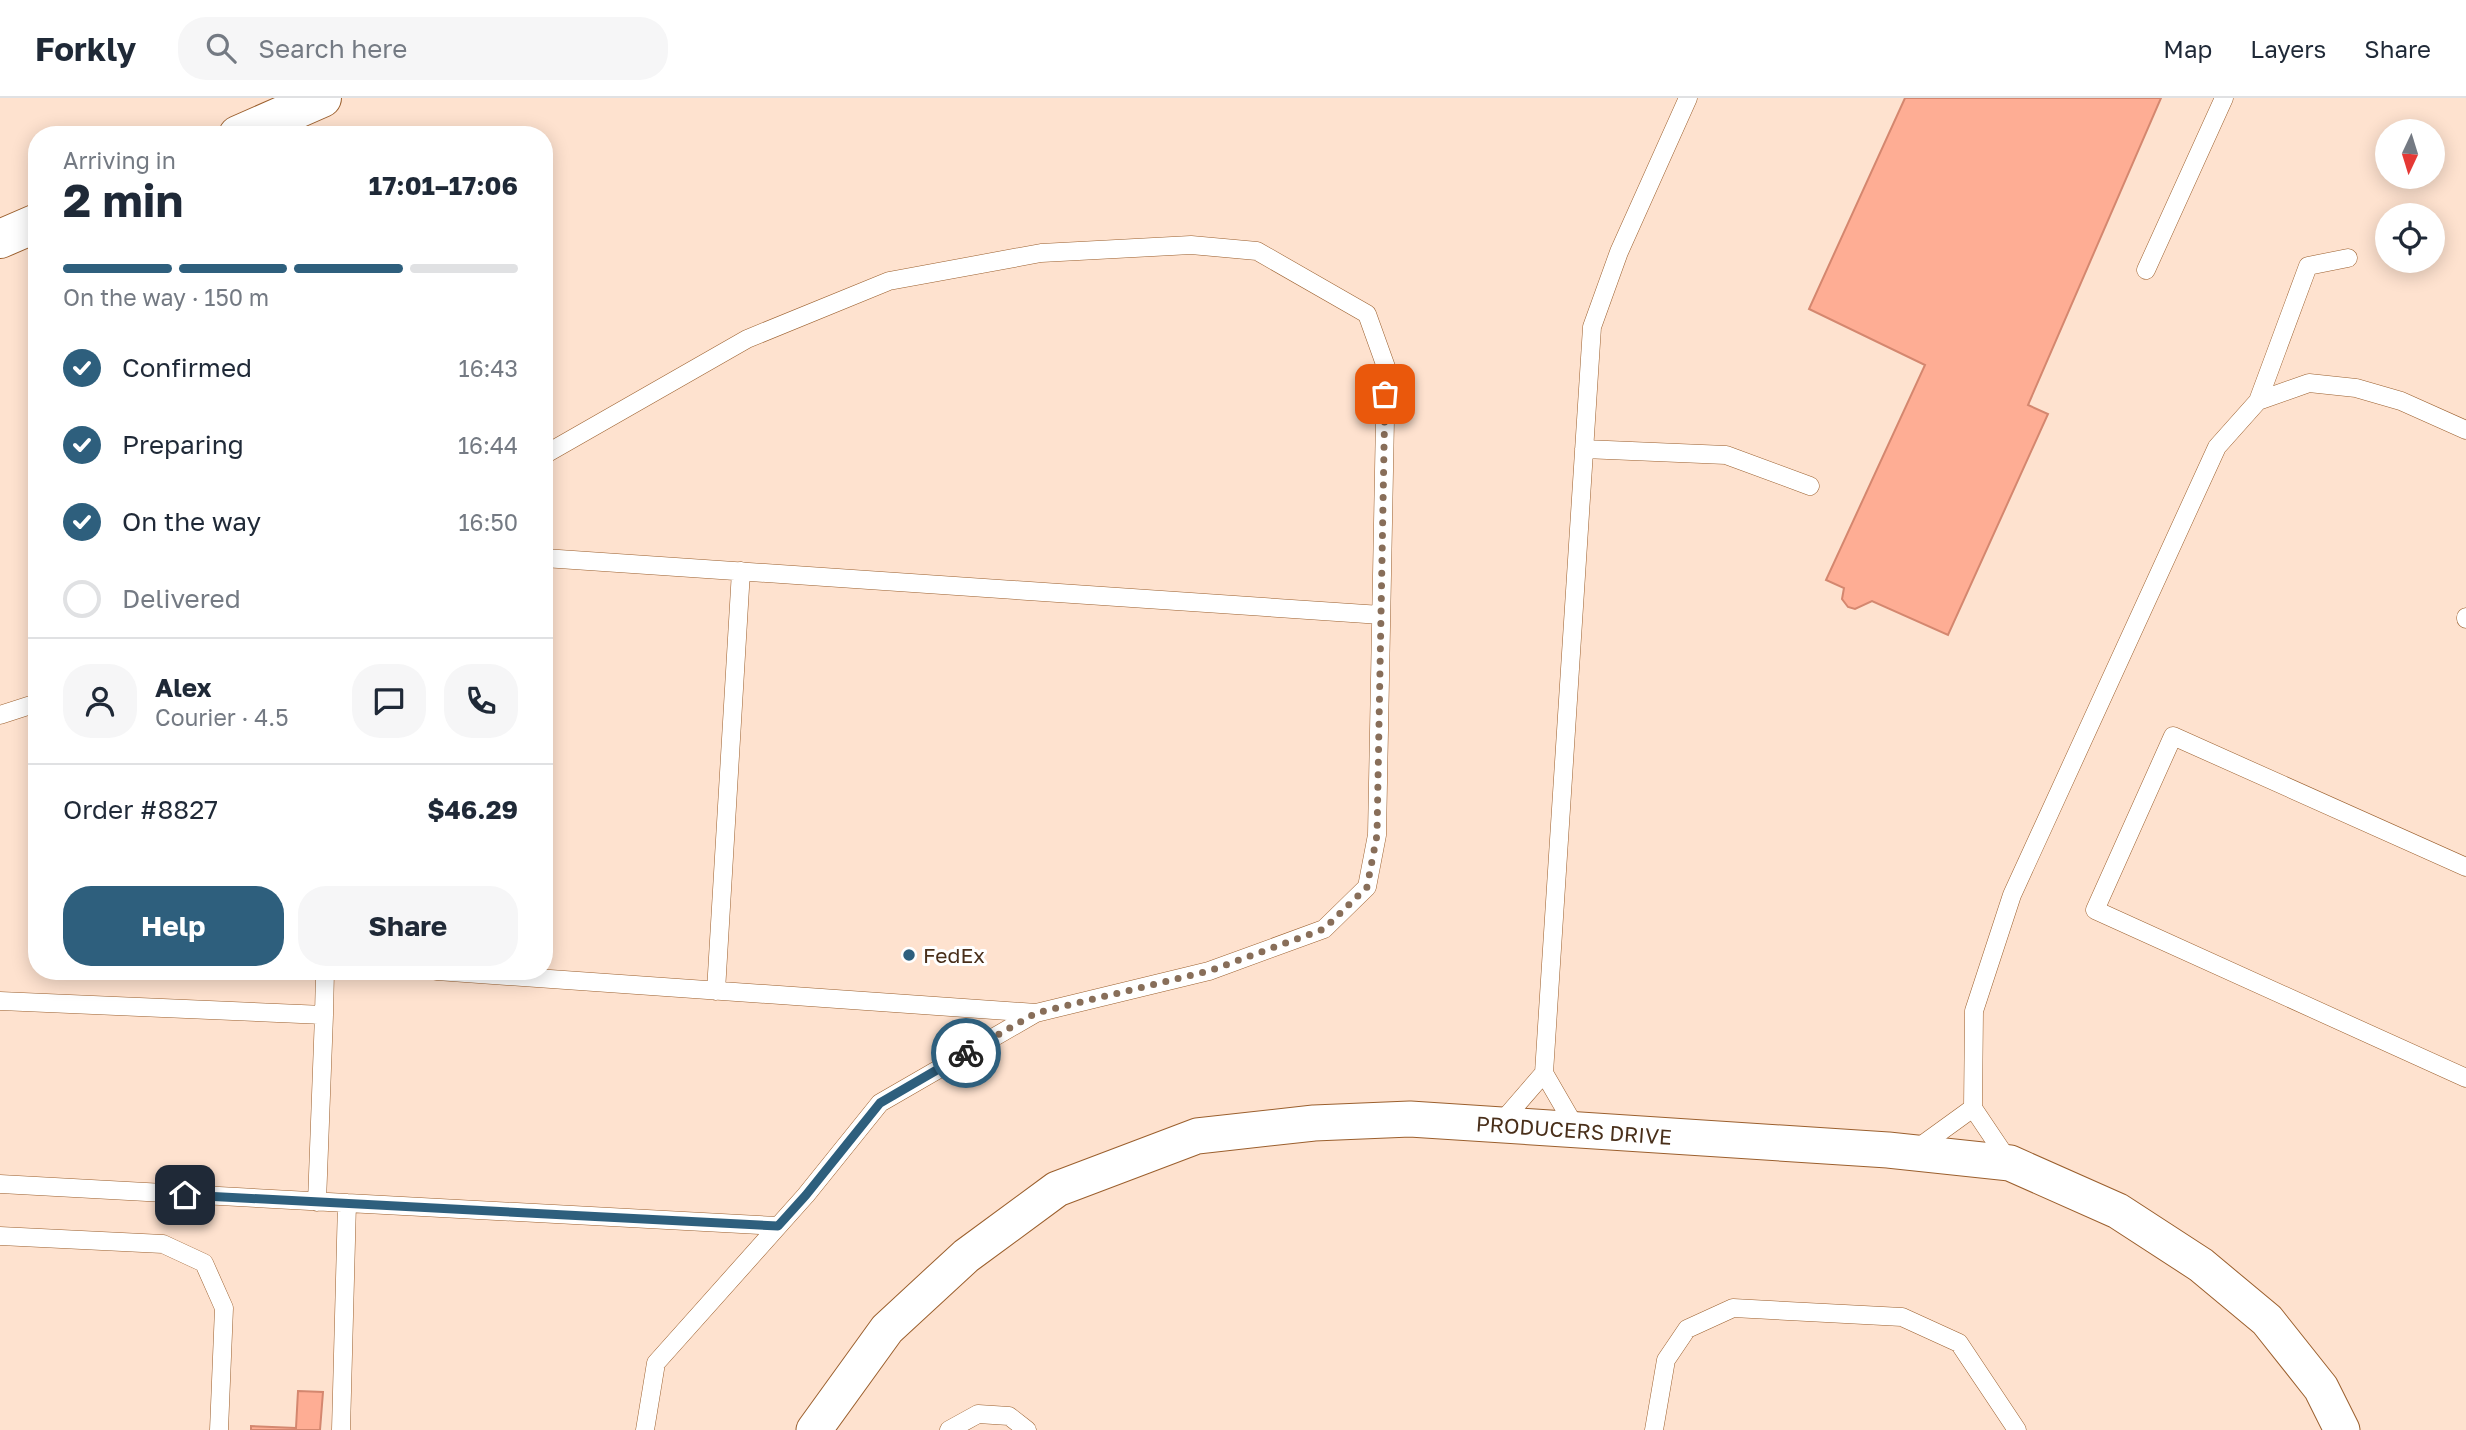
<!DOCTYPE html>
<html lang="en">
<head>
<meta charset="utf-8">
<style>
  body { margin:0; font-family:"Golos Text",sans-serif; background:#f6f6f7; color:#1f2937; height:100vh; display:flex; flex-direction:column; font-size:26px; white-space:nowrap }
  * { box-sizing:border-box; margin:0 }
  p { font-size:23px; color:#747a83 }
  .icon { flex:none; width:38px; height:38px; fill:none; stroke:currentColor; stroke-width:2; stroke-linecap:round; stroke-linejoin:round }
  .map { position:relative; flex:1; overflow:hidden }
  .sheet { position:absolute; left:28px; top:28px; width:525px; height:854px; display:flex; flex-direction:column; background:#fff; border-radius:28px; box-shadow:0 4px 18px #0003 }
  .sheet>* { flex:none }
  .needle { width:46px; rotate:184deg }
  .fabs { position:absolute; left:2375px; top:21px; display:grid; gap:14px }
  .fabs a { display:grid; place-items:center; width:70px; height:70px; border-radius:50%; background:#fff; box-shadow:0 4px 18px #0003; font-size:35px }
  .pin { position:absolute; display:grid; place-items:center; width:60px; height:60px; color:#fff; margin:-30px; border-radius:14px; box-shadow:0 4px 10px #0006 }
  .courier { position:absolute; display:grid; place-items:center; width:70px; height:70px; margin:-35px; border:5px solid #2e5f7d; border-radius:50%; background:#fff; color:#222; box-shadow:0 2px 9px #0007 }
  .overview em { font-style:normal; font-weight:700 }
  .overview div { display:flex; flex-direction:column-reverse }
  .overview { display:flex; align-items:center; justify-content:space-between; height:119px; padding:0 35px }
  h1 { font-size:46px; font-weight:700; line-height:52px }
  .bar { display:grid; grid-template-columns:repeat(4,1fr); gap:10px 7px; align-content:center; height:84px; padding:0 35px }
  .bar i { height:9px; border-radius:5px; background:#e0e1e3 }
  .bar .selected { background:#2e5f7d }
  .bar p { grid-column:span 4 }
  .line { display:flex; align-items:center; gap:18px; padding:0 35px; border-top:2px solid #e0e1e3 }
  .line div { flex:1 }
  .round { display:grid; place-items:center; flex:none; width:74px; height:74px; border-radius:28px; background:#f6f6f7 }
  ol { padding:0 35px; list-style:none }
  li { display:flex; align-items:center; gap:21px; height:77px }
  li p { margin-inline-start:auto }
  li .icon { padding:7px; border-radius:50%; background:#2e5f7d; color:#fff; stroke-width:4 }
  li:last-child { color:#747a83 }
  li i { width:38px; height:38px; border:4px solid #e0e1e3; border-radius:50% }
  .action { display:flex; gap:14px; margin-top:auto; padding:14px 35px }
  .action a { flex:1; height:80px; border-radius:28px; background:#2e5f7d; color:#fff; font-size:28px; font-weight:700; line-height:80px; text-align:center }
  .action a+a { background:#f6f6f7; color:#1f2937 }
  header { display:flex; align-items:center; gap:42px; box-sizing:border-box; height:98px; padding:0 35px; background:#fff; border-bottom:2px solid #e0e1e3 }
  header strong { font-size:33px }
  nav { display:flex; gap:38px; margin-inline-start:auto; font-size:24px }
  .search { width:490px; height:63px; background:#f6f6f7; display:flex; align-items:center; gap:18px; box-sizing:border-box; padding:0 24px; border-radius:28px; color:#747a83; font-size:26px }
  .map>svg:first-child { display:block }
  .building { fill:#fead94; stroke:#d4876f; stroke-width:2 }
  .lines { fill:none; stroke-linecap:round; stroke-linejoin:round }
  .service-casing { stroke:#9b5f2d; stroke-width:19 }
  .minor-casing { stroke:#9b5f2d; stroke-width:37 }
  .motorway-casing { stroke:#9b5f2d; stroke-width:40 }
  .service { stroke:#fff; stroke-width:18 }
  .minor { stroke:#fff; stroke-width:35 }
  .motorway { stroke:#fff; stroke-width:38 }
  .done { stroke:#886e59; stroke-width:7; stroke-dasharray:0 12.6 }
  .route { stroke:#2e5f7d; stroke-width:9 }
  .poi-dot { fill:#2e5f7d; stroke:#fff; stroke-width:2.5 }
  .labels { text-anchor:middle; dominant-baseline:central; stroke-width:6; stroke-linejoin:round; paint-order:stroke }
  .poi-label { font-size:21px; fill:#492f1a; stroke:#fff; text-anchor:start }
  .street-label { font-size:21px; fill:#492f1a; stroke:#fff }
</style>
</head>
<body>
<header>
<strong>Forkly</strong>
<div class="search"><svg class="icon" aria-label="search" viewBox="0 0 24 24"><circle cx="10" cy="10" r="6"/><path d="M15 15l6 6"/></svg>Search here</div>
<nav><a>Map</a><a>Layers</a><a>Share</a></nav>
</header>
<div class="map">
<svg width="2466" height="1332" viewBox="0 0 2466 1332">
  <rect width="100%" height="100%" fill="#fee2cf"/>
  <path class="building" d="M 1905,0 L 2161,0 L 2028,307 L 2048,316 L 1948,537 L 1872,503 L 1855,511 L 1848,509 L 1842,501 L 1844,490 L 1826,482 L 1925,267 L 1809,211 Z
    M 298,1293 L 323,1294 L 320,1332 L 251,1332 L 251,1328 L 296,1330 Z"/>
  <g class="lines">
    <defs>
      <path id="service" d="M 2146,172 L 2224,0
        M 2258,303 L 2308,168 L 2348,160
        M 1584,351 L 1726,357 L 1810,388
        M 544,357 L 747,241 L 889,183 L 1041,155 L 1191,147 L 1257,153 L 1367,216 L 1386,269 L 1377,737 L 1367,789 L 1324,831 L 1209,873 L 1036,915 L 880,1005 L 806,1097 L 656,1265 L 645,1332
        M 544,460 L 1381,517
        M 2466,519 L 2466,521
        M 0,617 L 37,605
        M 2466,769 L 2173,638 L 2095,812 L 2466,980
        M 437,873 L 1036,915
        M 716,893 L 741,473
        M 0,903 L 324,917 L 325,873
        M 1544,975 L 1592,229 L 1619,154 L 1688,0
        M 1973,1010 L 1974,913 L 2012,797 L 2217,349 L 2258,303 L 2309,285 L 2356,290 L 2401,303 L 2466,332
        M 1499,1027 L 1544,975 L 1577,1032
        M 1915,1052 L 1973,1010 L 2010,1065
        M 0,1086 L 347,1105 L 341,1332
        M 317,1104 L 324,917
        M 347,1105 L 778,1128
        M 0,1138 L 163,1146 L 204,1165 L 224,1210 L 219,1332
        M 949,1332 L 978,1316 L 1009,1318 L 1027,1332
        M 1654,1332 L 1666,1262 L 1687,1231 L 1733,1210 L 1902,1219 L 1959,1245 L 2017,1332"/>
      <path id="minor" d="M 814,1332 L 887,1231 L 966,1158 L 1057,1091 L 1197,1038 L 1314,1025 L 1410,1021 L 1888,1052 L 2010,1065 L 2118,1113 L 2201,1167 L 2267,1222 L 2321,1290 L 2342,1332"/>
      <path id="motorway" d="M 238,37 L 322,0
        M 0,141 L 37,125"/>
    </defs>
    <use href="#service" class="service-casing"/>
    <use href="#minor" class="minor-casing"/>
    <use href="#motorway" class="motorway-casing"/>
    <use href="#service" class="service"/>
    <use href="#minor" class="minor"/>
    <use href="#motorway" class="motorway"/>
  </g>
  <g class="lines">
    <path class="done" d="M 966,955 L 1036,915 L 1209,873 L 1324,831 L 1367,789 L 1377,737 L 1385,296"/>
    <path class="route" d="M 185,1097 L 778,1128 L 806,1097 L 880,1005 L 966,955"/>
  </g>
  <circle class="poi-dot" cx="909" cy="857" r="7"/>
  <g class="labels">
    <g class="poi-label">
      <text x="923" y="857">FedEx</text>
    </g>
    <g class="street-label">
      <text transform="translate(1574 1032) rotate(4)">PRODUCERS DRIVE</text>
    </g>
  </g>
</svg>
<div class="fabs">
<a><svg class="needle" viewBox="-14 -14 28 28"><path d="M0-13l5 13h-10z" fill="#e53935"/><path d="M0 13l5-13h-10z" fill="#747a83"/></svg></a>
<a><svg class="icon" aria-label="locate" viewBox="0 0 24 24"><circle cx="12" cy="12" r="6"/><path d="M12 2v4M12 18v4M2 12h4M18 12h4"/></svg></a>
</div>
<div class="pin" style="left:1385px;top:296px;background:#ea580c"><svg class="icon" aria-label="bag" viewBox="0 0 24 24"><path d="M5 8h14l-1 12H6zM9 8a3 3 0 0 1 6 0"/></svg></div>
<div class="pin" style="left:185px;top:1097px;background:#1f2937"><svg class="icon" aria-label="home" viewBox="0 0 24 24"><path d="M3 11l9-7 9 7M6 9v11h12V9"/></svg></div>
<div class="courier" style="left:966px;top:955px"><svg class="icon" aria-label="bike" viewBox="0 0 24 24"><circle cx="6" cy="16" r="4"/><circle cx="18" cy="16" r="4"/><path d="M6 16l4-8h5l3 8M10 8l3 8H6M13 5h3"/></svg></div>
<section class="sheet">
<div class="overview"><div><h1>2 min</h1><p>Arriving in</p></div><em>17:01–17:06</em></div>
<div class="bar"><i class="selected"></i><i class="selected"></i><i class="selected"></i><i></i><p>On the way · 150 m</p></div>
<ol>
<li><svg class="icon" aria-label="check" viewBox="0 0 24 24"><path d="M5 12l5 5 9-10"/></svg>Confirmed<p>16:43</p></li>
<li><svg class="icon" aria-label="check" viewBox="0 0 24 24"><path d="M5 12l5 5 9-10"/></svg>Preparing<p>16:44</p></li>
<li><svg class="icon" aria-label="check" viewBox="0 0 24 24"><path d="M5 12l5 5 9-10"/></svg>On the way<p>16:50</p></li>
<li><i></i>Delivered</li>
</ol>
<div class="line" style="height:126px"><a class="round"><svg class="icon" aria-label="person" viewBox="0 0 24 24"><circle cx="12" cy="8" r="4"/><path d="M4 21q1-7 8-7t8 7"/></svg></a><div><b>Alex</b><p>Courier · 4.5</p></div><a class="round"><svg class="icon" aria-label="chat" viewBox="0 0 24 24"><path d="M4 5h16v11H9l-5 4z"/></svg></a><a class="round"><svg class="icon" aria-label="phone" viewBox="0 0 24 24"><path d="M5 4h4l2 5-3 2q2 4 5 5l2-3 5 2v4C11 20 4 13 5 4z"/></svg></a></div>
<div class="line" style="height:91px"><div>Order #8827</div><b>$46.29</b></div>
<div class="action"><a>Help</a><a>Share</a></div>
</section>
</div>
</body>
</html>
